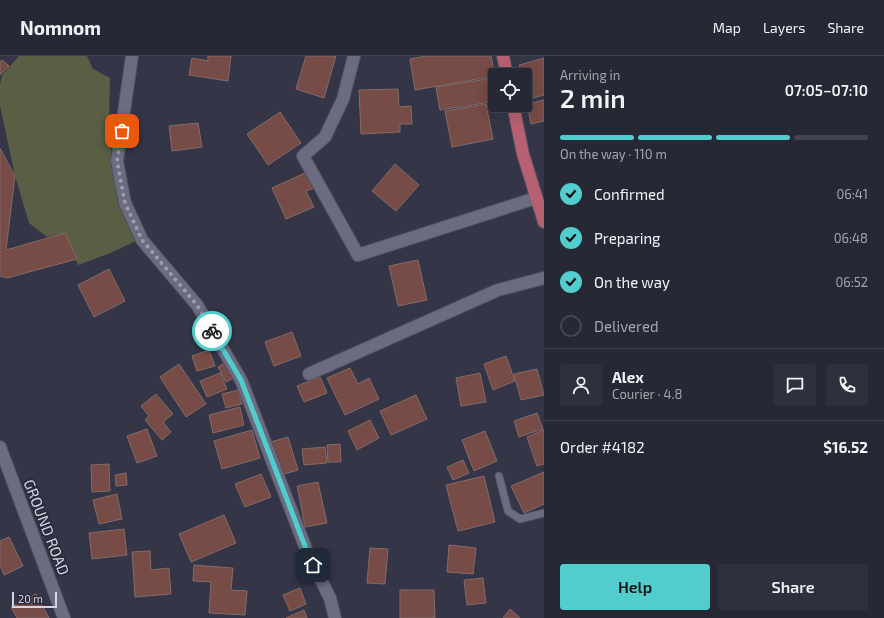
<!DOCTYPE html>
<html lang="en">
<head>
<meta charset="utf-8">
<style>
  body { margin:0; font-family:"Exo 2",sans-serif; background:#2f303d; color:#f1f3f6; height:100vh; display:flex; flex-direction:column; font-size:15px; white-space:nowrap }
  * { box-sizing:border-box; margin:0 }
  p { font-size:13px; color:#a4a6ad }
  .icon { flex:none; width:22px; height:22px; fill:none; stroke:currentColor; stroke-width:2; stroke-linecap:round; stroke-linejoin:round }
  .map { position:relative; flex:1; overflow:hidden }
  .side { display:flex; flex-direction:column; background:#272835; width:340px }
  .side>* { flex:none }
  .buttons { position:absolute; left:488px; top:12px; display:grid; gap:8px }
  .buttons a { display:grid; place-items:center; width:44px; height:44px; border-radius:4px; background:#272835; box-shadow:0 4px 16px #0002,0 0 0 1px #434450; font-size:20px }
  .scale { position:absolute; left:12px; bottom:10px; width:45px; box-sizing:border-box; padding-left:4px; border:2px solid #d5d5e1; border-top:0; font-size:11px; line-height:14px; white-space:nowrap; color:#d5d5e1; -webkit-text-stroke:3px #2a2b3c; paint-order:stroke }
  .pin { position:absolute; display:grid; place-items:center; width:34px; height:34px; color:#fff; margin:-17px; border-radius:8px; box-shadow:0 2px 6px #0006 }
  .courier { position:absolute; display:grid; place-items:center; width:40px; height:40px; margin:-20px; border:3px solid #52cdcd; border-radius:50%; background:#fff; color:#222; box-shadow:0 1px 5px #0007 }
  .head em { font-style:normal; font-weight:600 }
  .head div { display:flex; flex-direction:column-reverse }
  .head { display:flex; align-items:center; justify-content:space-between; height:68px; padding:0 16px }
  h1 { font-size:26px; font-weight:600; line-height:30px }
  .bar { display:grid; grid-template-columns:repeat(4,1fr); gap:6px 4px; align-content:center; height:48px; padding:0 16px }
  .bar i { height:5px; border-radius:3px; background:#434450 }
  .bar .current { background:#52cdcd }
  .bar p { grid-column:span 4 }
  .line { display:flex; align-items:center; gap:10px; padding:0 16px; border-top:1px solid #434450 }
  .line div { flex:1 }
  .round { display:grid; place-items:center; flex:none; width:42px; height:42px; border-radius:4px; background:#2f303d }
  ol { padding:0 16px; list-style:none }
  li { display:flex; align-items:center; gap:12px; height:44px }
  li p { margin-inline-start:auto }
  li .icon { padding:4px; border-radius:50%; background:#52cdcd; color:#111; stroke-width:4 }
  li:last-child { color:#a4a6ad }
  li i { width:22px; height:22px; border:2px solid #434450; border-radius:50% }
  .primary-button { display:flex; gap:8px; margin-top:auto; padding:8px 16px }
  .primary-button a { flex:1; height:46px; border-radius:4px; background:#52cdcd; color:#111; font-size:16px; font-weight:600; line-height:46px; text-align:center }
  .primary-button a+a { background:#2f303d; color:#f1f3f6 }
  header { display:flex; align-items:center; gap:24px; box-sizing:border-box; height:56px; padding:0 20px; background:#272835; border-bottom:1px solid #434450 }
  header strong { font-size:19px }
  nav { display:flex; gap:22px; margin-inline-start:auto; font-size:14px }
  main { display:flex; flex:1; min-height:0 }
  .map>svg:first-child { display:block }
  .green { fill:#595e45 }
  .building { fill:#774b46; stroke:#836b68 }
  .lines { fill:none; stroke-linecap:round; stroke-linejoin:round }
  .lane-casing { stroke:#50505f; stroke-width:9 }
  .street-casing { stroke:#50505f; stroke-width:14 }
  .primary-casing { stroke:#50505f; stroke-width:14 }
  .lane { stroke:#6c6c80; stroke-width:7 }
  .street { stroke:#6c6c80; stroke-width:12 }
  .primary { stroke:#b66072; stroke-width:12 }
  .done { stroke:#9d9dab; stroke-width:4; stroke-dasharray:0 7.2 }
  .route { stroke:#52cdcd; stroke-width:5 }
  .labels { text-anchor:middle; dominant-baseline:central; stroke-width:3.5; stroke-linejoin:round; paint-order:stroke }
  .street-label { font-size:15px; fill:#d5d5e1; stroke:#2a2b3c }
</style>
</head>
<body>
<header>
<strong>Nomnom</strong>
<nav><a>Map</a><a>Layers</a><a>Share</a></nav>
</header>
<main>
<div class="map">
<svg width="544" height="562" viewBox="0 0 544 562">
  <rect width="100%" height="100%" fill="#343547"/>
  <path class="green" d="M 19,0 L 87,0 L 93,13 L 110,22 L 109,72 L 112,106 L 136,185 L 108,198 L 78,209 L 65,177 L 47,181 L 29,167 L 15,120 L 0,50 L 0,28 L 2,19 Z"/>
  <path class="building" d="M 208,0 L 231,0 L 228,25 L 189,19 L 192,2 L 208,5 Z
    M 306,0 L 336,0 L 324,42 L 296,33 Z
    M 426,0 L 491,0 L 495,20 L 415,34 L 410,3 Z
    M 544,2 L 544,39 L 529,43 L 525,29 L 525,19 L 522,19 L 519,9 Z
    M 2,4 L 9,10 L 0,19 L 0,6 Z
    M 487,23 L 491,46 L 440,54 L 436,31 Z
    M 398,33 L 399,51 L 411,50 L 412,68 L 400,68 L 400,76 L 361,78 L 359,34 Z
    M 544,44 L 544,65 L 531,68 L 527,48 Z
    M 486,48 L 493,83 L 452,91 L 445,55 Z
    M 280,56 L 301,87 L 268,109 L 247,78 Z
    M 198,67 L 202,91 L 172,95 L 169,70 Z
    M 0,92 L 15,120 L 6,194 L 65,177 L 77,203 L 7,222 L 0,220 Z
    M 395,108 L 419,129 L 396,155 L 372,135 Z
    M 307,116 L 314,132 L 306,135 L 314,151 L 286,163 L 272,132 Z
    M 418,204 L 427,244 L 398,250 L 389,210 Z
    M 109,213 L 125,245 L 94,261 L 78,229 Z
    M 292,276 L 301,300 L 274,310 L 265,286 Z
    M 209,294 L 215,310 L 197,315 L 192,300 Z
    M 506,300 L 515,325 L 493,334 L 484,308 Z
    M 226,306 L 234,322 L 226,326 L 218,311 Z
    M 179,308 L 206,348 L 186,361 L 160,321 Z
    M 350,312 L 358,328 L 369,322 L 379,343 L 345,359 L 327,322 Z
    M 537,313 L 544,339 L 521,344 L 514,318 Z
    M 220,317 L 227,333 L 207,341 L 200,325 Z
    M 480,317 L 486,346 L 461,350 L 456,322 Z
    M 320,321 L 327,337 L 304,346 L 297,330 Z
    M 238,334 L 242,348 L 226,352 L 222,338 Z
    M 156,338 L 173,358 L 163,366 L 171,376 L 162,384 L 145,364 L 149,360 L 141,350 Z
    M 416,339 L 427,363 L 391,379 L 380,355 Z
    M 240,351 L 244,369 L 213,377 L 209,359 Z
    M 537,357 L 543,373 L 519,381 L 514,365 Z
    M 370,364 L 379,382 L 357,394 L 348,375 Z
    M 147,373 L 157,400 L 137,407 L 127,380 Z
    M 252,374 L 260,402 L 222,413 L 214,385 Z
    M 544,374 L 544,408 L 537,410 L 527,381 Z
    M 485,375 L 497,405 L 474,415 L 462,384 Z
    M 288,381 L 298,414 L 281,419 L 271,386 Z
    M 340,388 L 341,406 L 328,406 L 327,389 Z
    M 325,391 L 327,407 L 304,409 L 302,393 Z
    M 463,404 L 469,417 L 453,424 L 447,411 Z
    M 109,408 L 110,435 L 92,436 L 91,409 Z
    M 544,416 L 544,448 L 524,457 L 511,430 Z
    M 126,417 L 127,429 L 116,430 L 115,419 Z
    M 261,418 L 271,441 L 245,451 L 235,428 Z
    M 484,420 L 495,466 L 458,475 L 446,429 Z
    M 318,426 L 327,467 L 305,471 L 297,430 Z
    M 117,438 L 122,463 L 99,468 L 93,444 Z
    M 224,459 L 236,487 L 191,506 L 179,478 Z
    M 124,473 L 127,499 L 92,503 L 89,477 Z
    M 9,481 L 23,510 L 4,519 L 0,509 L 0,485 Z
    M 449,489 L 476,492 L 473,518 L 447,516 Z
    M 370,492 L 388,493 L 385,528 L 367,527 Z
    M 150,495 L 151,514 L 169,512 L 171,538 L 135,541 L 132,496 Z
    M 194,509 L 233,512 L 231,534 L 247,535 L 245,559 L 209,557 L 211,526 L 193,525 Z
    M 483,522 L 486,547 L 467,549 L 464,524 Z
    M 300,532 L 306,548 L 290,555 L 283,539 Z
    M 400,534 L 434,534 L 435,562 L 400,562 Z
    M 36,538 L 49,562 L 17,562 L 11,551 Z
    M 510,553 L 520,562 L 503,562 Z
    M 304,554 L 307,562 L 286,562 Z"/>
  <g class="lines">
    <defs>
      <path id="lane" d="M 499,420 L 508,455 L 520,463 L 544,457"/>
      <path id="street" d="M 132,0 L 117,105 L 125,147 L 142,184 L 197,249 L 241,324 L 308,498 L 330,542 L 335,562
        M 354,0 L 343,43 L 325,81 L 303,100 L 358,199 L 536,142
        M 309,318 L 498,234 L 544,222
        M 0,391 L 64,562"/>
      <path id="primary" d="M 503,0 L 507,19
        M 513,49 L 523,98 L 544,166"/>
    </defs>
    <use href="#lane" class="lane-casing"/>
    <use href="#street" class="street-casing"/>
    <use href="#primary" class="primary-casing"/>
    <use href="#lane" class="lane"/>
    <use href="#street" class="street"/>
    <use href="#primary" class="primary"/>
  </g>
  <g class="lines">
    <path class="done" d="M 122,75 L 117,105 L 125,147 L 142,184 L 197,249 L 212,275"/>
    <path class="route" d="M 212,275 L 241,324 L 308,498 L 313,509"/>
  </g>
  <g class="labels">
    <g class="street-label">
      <text transform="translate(47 471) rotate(69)">GROUND ROAD</text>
    </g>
  </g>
</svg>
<div class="buttons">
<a><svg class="icon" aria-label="locate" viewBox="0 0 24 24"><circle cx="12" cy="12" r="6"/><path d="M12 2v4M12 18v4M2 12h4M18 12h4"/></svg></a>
</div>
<div class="scale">20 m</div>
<div class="pin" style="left:122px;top:75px;background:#ea580c"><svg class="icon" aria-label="bag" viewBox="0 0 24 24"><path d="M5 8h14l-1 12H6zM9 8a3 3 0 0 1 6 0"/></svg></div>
<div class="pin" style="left:313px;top:509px;background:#1f2937"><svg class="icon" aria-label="home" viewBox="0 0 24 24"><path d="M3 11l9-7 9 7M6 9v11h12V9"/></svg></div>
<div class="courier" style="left:212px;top:275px"><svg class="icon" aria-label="bike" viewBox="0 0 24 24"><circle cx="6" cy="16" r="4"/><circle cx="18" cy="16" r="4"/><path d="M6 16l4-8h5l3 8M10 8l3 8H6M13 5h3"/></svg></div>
</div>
<section class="side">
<div class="head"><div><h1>2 min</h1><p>Arriving in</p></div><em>07:05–07:10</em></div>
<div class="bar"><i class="current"></i><i class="current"></i><i class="current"></i><i></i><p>On the way · 110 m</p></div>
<ol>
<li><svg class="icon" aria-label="check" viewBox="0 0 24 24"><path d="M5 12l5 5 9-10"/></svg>Confirmed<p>06:41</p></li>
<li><svg class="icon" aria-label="check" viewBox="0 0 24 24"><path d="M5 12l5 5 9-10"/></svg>Preparing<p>06:48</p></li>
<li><svg class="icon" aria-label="check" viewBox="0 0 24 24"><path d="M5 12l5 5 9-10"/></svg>On the way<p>06:52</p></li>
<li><i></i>Delivered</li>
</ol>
<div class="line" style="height:72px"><a class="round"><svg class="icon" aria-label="person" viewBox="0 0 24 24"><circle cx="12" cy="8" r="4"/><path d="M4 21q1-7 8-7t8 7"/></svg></a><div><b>Alex</b><p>Courier · 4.8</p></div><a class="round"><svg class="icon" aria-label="chat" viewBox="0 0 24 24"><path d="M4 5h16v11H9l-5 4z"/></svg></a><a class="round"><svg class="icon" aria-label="phone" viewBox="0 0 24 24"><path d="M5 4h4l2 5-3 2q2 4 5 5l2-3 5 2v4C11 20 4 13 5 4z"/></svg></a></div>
<div class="line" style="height:52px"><div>Order #4182</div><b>$16.52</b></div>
<div class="primary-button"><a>Help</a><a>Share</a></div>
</section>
</main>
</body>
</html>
